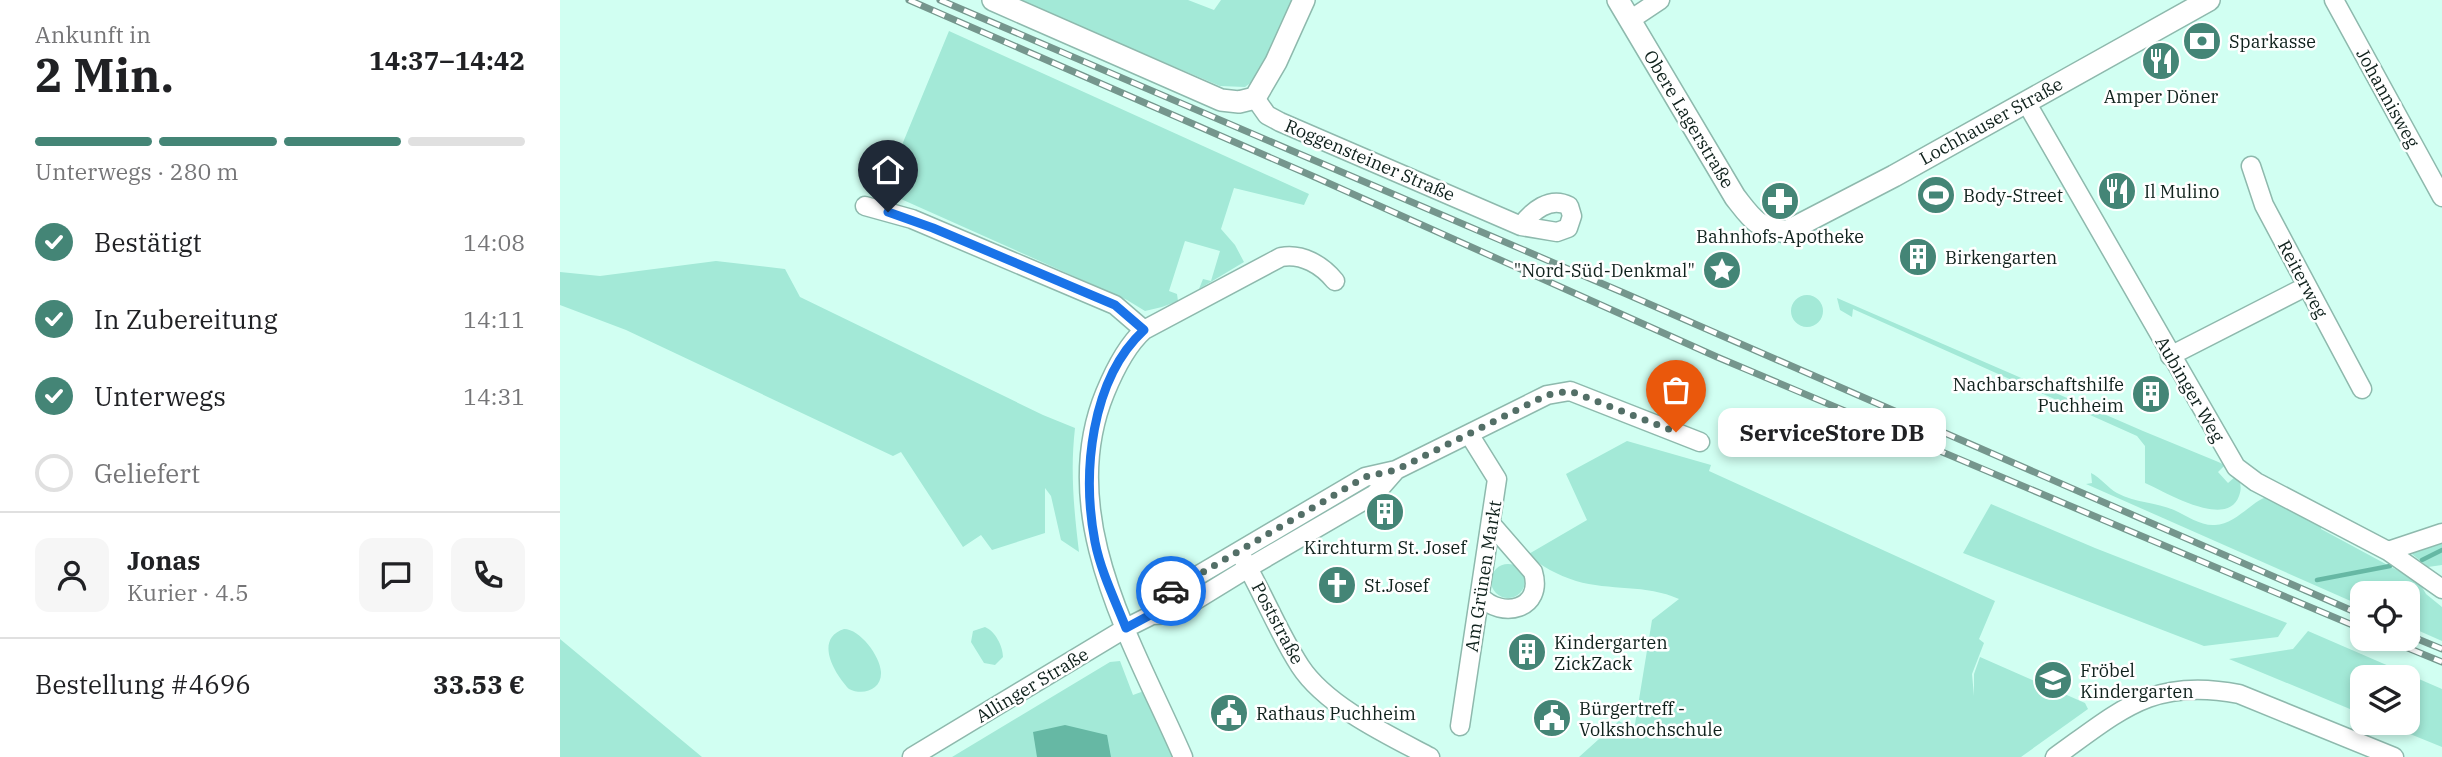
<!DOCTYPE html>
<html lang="de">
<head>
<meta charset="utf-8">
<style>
  body { margin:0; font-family:"IBM Plex Serif",serif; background:#f6f6f6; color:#202124; height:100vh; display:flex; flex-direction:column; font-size:26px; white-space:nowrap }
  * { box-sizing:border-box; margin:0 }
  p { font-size:23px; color:#757577 }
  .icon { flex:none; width:38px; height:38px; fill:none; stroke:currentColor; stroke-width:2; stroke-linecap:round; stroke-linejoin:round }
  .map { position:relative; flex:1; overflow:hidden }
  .details { display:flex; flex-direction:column; background:#fff; width:560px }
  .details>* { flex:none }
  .tools { position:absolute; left:1790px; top:581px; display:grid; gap:14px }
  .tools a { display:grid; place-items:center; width:70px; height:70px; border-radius:14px; background:#fff; box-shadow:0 4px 10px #0003; font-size:35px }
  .pin { position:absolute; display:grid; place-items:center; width:60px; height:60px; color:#fff; margin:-72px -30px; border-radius:50% 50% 50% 0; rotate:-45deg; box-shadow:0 0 7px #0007 }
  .pin .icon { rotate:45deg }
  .courier { position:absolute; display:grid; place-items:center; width:70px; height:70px; margin:-35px; border:5px solid #1a73e8; border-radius:50%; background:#fff; color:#222; box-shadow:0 2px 9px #0007 }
  .bubble { position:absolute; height:49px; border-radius:14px; background:#fff; box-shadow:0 4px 10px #0003; font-size:23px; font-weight:700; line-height:49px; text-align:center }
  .headline em { font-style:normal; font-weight:700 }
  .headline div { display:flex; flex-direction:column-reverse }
  .headline { display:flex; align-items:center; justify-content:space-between; height:119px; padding:0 35px }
  h1 { font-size:46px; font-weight:700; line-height:52px }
  .bar { display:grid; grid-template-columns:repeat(4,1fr); gap:10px 7px; align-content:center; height:84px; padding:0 35px }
  .bar i { height:9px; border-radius:5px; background:#e0e0e0 }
  .bar .active { background:#448576 }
  .bar p { grid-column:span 4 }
  .line { display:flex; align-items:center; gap:18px; padding:0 35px; border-top:2px solid #e0e0e0 }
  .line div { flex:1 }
  .round { display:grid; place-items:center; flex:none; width:74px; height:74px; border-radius:14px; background:#f6f6f6 }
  ol { padding:0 35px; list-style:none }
  li { display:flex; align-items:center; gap:21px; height:77px }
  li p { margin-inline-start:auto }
  li .icon { padding:7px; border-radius:50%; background:#448576; color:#fff; stroke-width:4 }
  li:last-child { color:#757577 }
  li i { width:38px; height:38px; border:4px solid #e0e0e0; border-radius:50% }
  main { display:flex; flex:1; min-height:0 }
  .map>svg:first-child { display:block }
  .green { fill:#a3e9d7 }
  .water { fill:#66b8a4 }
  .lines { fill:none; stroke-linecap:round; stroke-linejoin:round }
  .stream { stroke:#66b8a4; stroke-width:4.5 }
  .minor-casing { stroke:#8eb9ad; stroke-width:21 }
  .tertiary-casing { stroke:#8eb9ad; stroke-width:24 }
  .minor { stroke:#fff; stroke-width:18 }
  .tertiary { stroke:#fff; stroke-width:21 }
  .rail-casing { stroke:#75968d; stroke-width:7 }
  .rail { stroke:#fff; stroke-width:4.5; stroke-dasharray:13; stroke-linecap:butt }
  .done { stroke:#536f67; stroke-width:7; stroke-dasharray:0 12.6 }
  .route { stroke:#1a73e8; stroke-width:9 }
  .labels { text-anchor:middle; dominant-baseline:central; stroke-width:5; stroke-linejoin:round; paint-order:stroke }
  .poi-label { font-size:18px; fill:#0f211c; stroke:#fff; text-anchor:start }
  .street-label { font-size:18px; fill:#0f211c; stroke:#fff }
</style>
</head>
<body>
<main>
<section class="details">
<div class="headline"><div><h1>2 Min.</h1><p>Ankunft in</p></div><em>14:37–14:42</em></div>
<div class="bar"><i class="active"></i><i class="active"></i><i class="active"></i><i></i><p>Unterwegs · 280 m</p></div>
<ol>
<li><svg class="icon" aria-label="check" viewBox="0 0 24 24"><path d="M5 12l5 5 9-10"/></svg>Bestätigt<p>14:08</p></li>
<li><svg class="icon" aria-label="check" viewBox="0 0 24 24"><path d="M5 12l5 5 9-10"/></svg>In Zubereitung<p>14:11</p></li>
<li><svg class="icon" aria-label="check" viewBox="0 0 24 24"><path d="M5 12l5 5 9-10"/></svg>Unterwegs<p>14:31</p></li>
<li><i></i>Geliefert</li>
</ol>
<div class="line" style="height:126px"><a class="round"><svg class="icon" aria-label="person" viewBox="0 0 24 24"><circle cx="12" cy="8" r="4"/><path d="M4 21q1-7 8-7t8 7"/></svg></a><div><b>Jonas</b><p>Kurier · 4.5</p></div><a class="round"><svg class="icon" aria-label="chat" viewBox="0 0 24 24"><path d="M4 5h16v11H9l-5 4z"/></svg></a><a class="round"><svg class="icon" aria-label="phone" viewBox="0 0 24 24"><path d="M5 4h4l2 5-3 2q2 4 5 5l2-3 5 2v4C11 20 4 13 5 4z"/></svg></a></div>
<div class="line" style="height:91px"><div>Bestellung #4696</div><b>33.53 €</b></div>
</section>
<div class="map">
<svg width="1882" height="757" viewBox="0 0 1882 757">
  <rect width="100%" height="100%" fill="#d1fff2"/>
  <path class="green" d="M 457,0 L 628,0 L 654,10 L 661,0 L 732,0 L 697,78 L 685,87 L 660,86 Z
    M 389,31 L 749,194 L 744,205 L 674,188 L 661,229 L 675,245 L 684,262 L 639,289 L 643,279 L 651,281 L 660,251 L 625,241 L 609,291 L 617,294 L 618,301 L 602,307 L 585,311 L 567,300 L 323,191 Z
    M 156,261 L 225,269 L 240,297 L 483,415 L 515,428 C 510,471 514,510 519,552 L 501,540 L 491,496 L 485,488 L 485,533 L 432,550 L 421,535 L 403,547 L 341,452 L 333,456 L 66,330 L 0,305 L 0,272 L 40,276 Z
    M1231 311a16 16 0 1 1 32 0a16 16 0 1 1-32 0Z
    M 1277,298 L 1583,431 L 1656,461 L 1665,465 L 1658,472 L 1668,483 L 1676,476 C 1681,482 1682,488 1679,496 C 1667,530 1604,491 1585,483 L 1585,446 L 1577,436 L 1293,309 L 1292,317 L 1280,310 Z
    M 1067,441 L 1151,465 L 1149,471 L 1435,601 L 1419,639 L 1424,643 L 1412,674 L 1414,696 L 1414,674 L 1420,657 L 1525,703 L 1528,709 L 1461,757 L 1019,757 L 1059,721 L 1074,730 L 1092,620 L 1119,599 C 1086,584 1050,591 1016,581 C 997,575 982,566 967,555 L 1027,520 L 1006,474 Z
    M 1531,473 C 1541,478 1548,488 1557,493 C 1575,503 1596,502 1614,510 C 1627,516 1641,526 1655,525 C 1680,524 1698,491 1716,497 C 1732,502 1748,516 1762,524 L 1761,529 L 1859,582 L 1866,594 L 1882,607 L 1882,641 L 1848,626 L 1848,593 L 1802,593 L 1802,606 L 1526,484 L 1532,483 Z
    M 1431,504 L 1535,548 L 1727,623 L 1718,637 L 1644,646 L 1403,553 Z
    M 1882,537 L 1882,565 L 1868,567 L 1847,550 Z
    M931 581a17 17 0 1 1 34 0a17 17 0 1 1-34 0Z
    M 425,627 C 435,631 443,646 443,657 L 435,665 L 424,663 L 411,642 L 413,631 Z
    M 284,629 C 300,629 320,656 321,672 C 322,690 303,696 289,689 C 274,673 254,639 284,629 Z
    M 1748,631 L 1882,689 L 1882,747 L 1823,723 L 1848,723 L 1848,677 L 1802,677 L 1802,714 L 1669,659 L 1733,649 Z
    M 0,639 L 142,757 L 0,757 Z
    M 560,661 L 573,695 L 584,691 L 614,757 L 392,757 L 550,662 Z"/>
  <path class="water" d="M 505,725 L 547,735 L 551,757 L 477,757 L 473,732 Z"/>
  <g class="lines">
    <path class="stream" d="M 1862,560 L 1882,550
      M 1757,580 L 1830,566"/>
    <defs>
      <path id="minor" d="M 1774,0 L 1882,197
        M 1070,20 L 1100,0
        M 695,98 L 707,115 L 720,122 L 961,226 L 997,232 L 1008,228 L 1012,216 L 1009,206 C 990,196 972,211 961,226
        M 1466,102 L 1676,467 L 1696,482 L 1828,551 L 1882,589
        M 1691,166 L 1704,205 L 1802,389
        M 305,206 L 352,219 L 555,305 L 584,330
        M 1610,356 L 1747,286
        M 1828,551 L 1882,533
        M 682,557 C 703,593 718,632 740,666 C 766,706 828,735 870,757
        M 920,596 C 942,620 984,609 973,572 L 932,525
        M 592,615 L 603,596 L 805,477 L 836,470 L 987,395 L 1010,391 L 1140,442
        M 900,726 L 937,479 L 909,434
        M 352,757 L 566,628 L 592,615 L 613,614 L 688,568 L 815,494 L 836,470
        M 623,757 C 575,646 494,517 545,393 C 554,371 566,346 584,330 L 721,257 C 742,253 762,265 775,281
        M 1495,757 C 1561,710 1593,677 1679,694 L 1834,757"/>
      <path id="tertiary" d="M 433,0 L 661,100 L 679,102 L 695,98 L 716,62 L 744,0
        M 1058,0 L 1175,197 C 1193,220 1196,227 1226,232 L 1334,176 L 1649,0"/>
    </defs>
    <use href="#minor" class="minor-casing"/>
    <use href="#tertiary" class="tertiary-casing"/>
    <use href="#minor" class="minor"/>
    <use href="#tertiary" class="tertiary"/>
    <defs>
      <path id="rail" d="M 349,0 L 757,178 L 1157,357 L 1802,629
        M 380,0 L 1064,293 L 1802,615
        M 1848,635 L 1882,649
        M 1826,639 L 1882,662"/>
    </defs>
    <use href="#rail" class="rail-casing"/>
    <use href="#rail" class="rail"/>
  </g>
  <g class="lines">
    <path class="done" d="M 611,591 L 805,477 L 836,470 L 987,395 L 1010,391 L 1116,432"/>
    <path class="route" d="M 328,212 L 373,228 L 555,305 L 584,330 C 530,380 522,474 535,542 C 541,572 555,600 566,628 L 592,614 L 603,596 L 611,591"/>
  </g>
  <defs>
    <symbol id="bank-disc" viewBox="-11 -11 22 22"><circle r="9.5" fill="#448576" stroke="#fff"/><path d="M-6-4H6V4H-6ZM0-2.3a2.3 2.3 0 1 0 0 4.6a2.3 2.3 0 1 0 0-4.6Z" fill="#fff"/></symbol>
    <symbol id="restaurant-disc" viewBox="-11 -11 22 22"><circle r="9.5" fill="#448576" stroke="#fff"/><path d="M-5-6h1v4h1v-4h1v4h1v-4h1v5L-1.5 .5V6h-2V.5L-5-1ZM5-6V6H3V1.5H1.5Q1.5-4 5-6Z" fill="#fff"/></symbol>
    <symbol id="stadium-disc" viewBox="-11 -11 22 22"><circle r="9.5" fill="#448576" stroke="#fff"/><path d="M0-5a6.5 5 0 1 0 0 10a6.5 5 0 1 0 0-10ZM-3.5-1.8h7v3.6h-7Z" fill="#fff"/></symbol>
    <symbol id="pharmacy-disc" viewBox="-11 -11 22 22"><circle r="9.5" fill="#448576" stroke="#fff"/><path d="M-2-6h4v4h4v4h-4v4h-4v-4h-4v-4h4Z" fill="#fff"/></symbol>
    <symbol id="building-disc" viewBox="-11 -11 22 22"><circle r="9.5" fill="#448576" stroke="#fff"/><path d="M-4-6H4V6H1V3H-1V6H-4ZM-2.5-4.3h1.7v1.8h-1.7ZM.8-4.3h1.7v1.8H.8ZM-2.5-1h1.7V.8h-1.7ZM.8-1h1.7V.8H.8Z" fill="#fff"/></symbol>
    <symbol id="sight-disc" viewBox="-11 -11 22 22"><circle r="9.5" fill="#448576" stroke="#fff"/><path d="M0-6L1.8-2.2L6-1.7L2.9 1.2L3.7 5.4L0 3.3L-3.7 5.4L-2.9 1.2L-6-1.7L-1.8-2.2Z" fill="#fff"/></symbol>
    <symbol id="church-disc" viewBox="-11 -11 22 22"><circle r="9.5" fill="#448576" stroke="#fff"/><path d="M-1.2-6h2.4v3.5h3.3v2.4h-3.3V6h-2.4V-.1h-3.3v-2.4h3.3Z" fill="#fff"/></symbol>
    <symbol id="school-disc" viewBox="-11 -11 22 22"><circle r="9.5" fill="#448576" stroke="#fff"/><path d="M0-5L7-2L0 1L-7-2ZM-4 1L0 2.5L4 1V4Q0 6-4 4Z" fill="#fff"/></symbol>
    <symbol id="civic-disc" viewBox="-11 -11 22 22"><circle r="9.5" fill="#448576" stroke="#fff"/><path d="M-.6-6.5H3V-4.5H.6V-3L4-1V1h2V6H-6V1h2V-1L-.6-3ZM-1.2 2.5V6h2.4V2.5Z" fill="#fff"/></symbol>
  </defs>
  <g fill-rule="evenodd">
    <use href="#bank-disc" x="1620" y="19" width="44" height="44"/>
    <use href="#restaurant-disc" x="1579" y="39" width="44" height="44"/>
    <use href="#restaurant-disc" x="1535" y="169" width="44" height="44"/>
    <use href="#stadium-disc" x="1354" y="173" width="44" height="44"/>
    <use href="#pharmacy-disc" x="1198" y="179" width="44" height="44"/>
    <use href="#building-disc" x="1336" y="235" width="44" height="44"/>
    <use href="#sight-disc" x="1140" y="248" width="44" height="44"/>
    <use href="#building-disc" x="1569" y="372" width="44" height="44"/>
    <use href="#building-disc" x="803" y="490" width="44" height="44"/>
    <use href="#church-disc" x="755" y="563" width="44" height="44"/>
    <use href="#building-disc" x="945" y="630" width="44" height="44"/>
    <use href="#school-disc" x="1471" y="658" width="44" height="44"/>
    <use href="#civic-disc" x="647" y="691" width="44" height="44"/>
    <use href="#civic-disc" x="970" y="696" width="44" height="44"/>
  </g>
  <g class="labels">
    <g class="poi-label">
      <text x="1669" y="41">Sparkasse</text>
      <text x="1601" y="96" text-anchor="middle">Amper Döner</text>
      <text x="1584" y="191">Il Mulino</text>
      <text x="1403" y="195">Body-Street</text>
      <text x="1220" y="236" text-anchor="middle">Bahnhofs-Apotheke</text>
      <text x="1385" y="257">Birkengarten</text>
      <text x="1135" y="270" text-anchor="end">"Nord-Süd-Denkmal"</text>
      <text x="1564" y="384" text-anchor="end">Nachbarschaftshilfe<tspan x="1564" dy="21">Puchheim</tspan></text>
      <text x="825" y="547" text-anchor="middle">Kirchturm St. Josef</text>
      <text x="804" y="585">St.Josef</text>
      <text x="994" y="642">Kindergarten<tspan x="994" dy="21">ZickZack</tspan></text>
      <text x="1520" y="670">Fröbel<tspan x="1520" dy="21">Kindergarten</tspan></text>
      <text x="1019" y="708">Bürgertreff -<tspan x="1019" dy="21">Volkshochschule</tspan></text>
      <text x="696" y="713">Rathaus Puchheim</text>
    </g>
    <g class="street-label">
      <text transform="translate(1828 98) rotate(61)">Johannisweg</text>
      <text transform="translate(1129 119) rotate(59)">Obere Lagerstraße</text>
      <text transform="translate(1431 121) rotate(-29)">Lochhauser Straße</text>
      <text transform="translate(810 160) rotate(23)">Roggensteiner Straße</text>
      <text transform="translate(1743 279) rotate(62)">Reiterweg</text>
      <text transform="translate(1630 389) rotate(60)">Aubinger Weg</text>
      <text transform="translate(923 576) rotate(-81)">Am Grünen Markt</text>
      <text transform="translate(718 623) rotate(62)">Poststraße</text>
      <text transform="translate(472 685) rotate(-31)">Allinger Straße</text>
    </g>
  </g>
</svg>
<div class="tools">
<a><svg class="icon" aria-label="locate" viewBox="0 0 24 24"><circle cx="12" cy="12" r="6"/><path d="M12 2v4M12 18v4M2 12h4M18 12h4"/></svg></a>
<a><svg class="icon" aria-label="layers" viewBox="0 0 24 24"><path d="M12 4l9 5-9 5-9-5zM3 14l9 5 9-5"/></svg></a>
</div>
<div class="pin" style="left:1116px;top:432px;background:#ea580c"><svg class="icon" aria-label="bag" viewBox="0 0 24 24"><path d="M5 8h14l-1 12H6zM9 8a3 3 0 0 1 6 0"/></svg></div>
<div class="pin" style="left:328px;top:212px;background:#1f2937"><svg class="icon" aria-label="home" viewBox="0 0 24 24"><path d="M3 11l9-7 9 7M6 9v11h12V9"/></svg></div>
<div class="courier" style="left:611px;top:591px"><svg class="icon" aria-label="car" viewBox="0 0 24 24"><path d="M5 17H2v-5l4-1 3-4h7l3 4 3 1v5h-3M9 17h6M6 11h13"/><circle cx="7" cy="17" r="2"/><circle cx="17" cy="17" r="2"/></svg></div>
<div class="bubble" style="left:1158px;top:408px;width:228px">ServiceStore DB</div>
</div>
</main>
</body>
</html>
